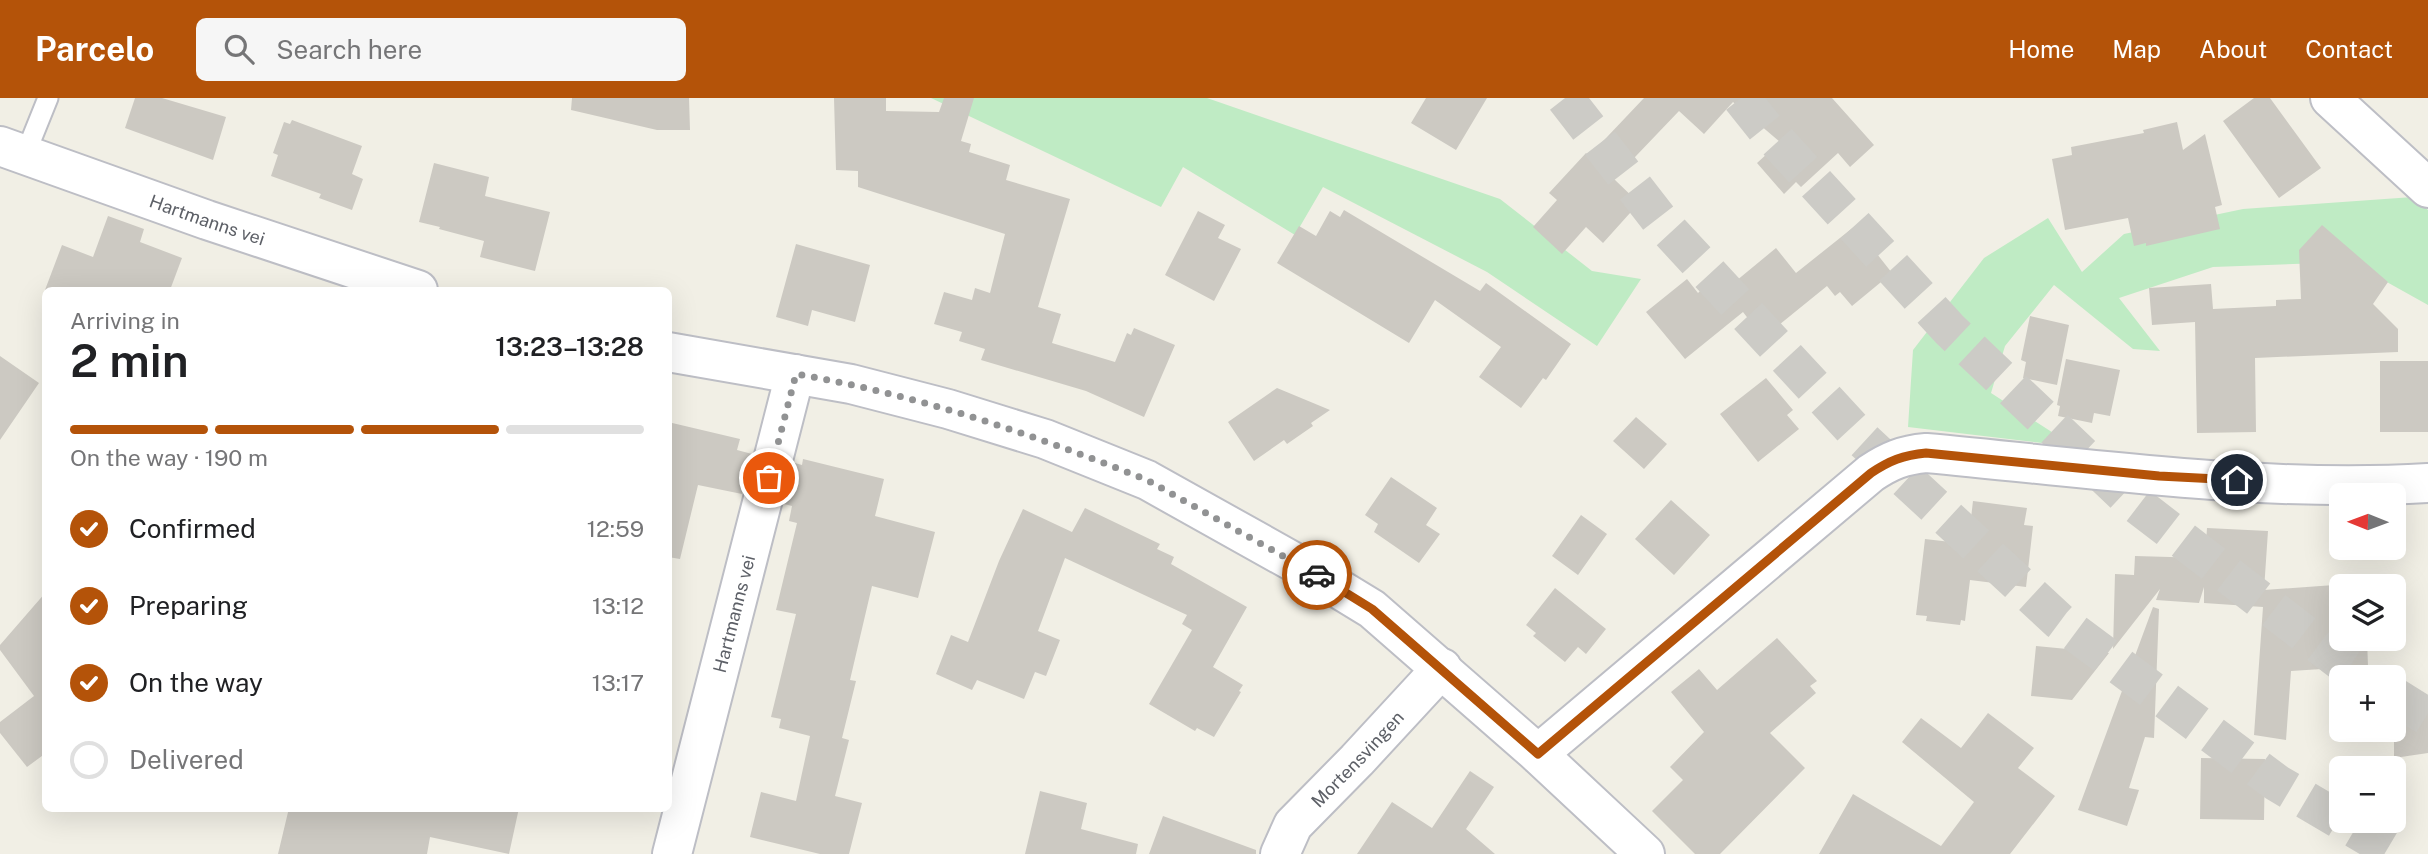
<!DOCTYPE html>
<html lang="en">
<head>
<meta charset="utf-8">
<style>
  body { margin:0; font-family:"Public Sans",sans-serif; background:#f6f6f6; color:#202124; height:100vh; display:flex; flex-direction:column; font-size:26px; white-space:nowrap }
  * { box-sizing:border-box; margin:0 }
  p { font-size:23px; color:#757577 }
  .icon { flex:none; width:38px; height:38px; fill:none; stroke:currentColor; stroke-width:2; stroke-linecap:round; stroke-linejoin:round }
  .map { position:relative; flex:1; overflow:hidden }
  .sheet { position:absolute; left:42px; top:189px; width:630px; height:525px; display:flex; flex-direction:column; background:#fff; border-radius:10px; box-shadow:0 7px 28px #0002 }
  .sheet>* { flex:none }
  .needle { width:46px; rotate:271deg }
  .fabs { position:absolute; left:2329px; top:385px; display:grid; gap:14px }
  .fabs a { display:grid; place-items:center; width:77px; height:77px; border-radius:10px; background:#fff; box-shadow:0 7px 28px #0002; font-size:35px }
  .pin { position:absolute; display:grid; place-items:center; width:60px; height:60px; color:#fff; margin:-30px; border:4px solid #fff; border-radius:50%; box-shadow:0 2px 7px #0007 }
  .courier { position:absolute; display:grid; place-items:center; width:70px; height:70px; margin:-35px; border:5px solid #b45309; border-radius:50%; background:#fff; color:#222; box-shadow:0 2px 9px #0007 }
  .overview em { font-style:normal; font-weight:600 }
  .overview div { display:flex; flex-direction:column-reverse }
  .overview { display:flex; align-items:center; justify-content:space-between; height:119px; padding:0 28px }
  h1 { font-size:46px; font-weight:600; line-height:52px }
  .bar { display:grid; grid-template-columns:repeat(4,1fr); gap:10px 7px; align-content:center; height:84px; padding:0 28px }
  .bar i { height:9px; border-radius:5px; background:#e0e0e0 }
  .bar .selected { background:#b45309 }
  .bar p { grid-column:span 4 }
  ol { padding:0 28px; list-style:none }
  li { display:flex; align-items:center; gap:21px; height:77px }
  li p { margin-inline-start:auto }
  li .icon { padding:7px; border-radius:50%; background:#b45309; color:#fff; stroke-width:4 }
  li:last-child { color:#757577 }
  li i { width:38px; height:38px; border:4px solid #e0e0e0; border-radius:50% }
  header { display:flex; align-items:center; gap:42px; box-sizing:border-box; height:98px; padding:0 35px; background:#b45309; color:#fff }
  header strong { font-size:33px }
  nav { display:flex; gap:38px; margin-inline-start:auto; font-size:24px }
  .search { width:490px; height:63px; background:#f6f6f6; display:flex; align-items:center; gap:18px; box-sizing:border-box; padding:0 24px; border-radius:10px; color:#757577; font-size:26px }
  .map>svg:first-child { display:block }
  .green { fill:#bfebc4 }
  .building { fill:#ccc9c2 }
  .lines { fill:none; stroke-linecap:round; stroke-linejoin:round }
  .highway-tunnel { stroke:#cccbc6; stroke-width:38; stroke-dasharray:38 19; stroke-linecap:butt }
  .lane-casing { stroke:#bdbec5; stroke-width:23 }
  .street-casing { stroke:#bdbec5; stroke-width:42 }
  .lane { stroke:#fff; stroke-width:19 }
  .street { stroke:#fff; stroke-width:38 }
  .done { stroke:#919293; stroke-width:7; stroke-dasharray:0 12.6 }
  .route { stroke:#b45309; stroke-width:9 }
  .labels { text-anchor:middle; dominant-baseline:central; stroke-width:5; stroke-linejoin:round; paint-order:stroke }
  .street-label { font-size:18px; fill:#5d6067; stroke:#fff }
</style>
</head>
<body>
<header>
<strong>Parcelo</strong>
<div class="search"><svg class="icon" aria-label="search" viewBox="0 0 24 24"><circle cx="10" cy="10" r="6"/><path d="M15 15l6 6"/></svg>Search here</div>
<nav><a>Home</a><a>Map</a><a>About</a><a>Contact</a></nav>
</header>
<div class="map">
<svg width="2428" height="756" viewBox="0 0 2428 756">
  <rect width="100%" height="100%" fill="#f1efe5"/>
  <path class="green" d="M 931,0 L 1207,0 L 1500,101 L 1592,173 L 1641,181 L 1597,248 L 1487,174 L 1323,89 L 1295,137 L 1183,69 L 1161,109 Z
    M 2413,99 L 2428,112 L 2428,207 L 2351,164 L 2213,169 L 2119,200 L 2160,253 L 2133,251 L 2054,187 L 2005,248 L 1991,295 L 2075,349 L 1908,329 L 1913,252 L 1984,160 L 2048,120 L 2082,174 L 2124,136 L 2243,111 Z"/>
  <path class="building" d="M 135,0 L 162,0 L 226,19 L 213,62 L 125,30 Z
    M 572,0 L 689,0 L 690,32 L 657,32 L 571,12 Z
    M 834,0 L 886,0 L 886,13 L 939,14 L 944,0 L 974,0 L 961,43 L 971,46 L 969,54 L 1010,67 L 1006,82 L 1070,101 L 1038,209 L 1061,216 L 1052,245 L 1115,264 L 1127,235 L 1131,237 L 1134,230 L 1175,247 L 1144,319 L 1086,293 L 981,262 L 985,251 L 959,243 L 962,234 L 934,226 L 944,194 L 972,202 L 975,190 L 990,195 L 1005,136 L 858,89 L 858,73 L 836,72 Z
    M 1426,0 L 1487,0 L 1456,52 L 1411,25 Z
    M 1644,0 L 1832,0 L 1874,47 L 1850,69 L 1838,55 L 1801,89 L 1796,84 L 1784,96 L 1757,65 L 1780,44 L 1733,4 L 1704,36 L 1679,13 L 1614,81 L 1639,105 L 1603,145 L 1586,129 L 1562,156 L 1533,129 L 1557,102 L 1549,95 L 1586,55 L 1589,58 Z
    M 2254,0 L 2270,0 L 2321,70 L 2279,100 L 2223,23 Z
    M 292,22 L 362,48 L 352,76 L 363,81 L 352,112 L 319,100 L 321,96 L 271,78 L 278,57 L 273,55 L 284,24 L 290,26 Z
    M 2177,24 L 2183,52 L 2205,36 L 2222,107 L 2215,109 L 2220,131 L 2146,148 L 2146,145 L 2134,148 L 2128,120 L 2065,132 L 2052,61 L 2072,57 L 2071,49 L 2144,35 L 2143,32 Z
    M 434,65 L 489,79 L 485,98 L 550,114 L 535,173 L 480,159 L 484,143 L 439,131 L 440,129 L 419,124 Z
    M 1344,112 L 1480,193 L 1486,185 L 1571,246 L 1546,282 L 1543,280 L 1521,310 L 1479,279 L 1501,249 L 1435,202 L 1409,245 L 1277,165 L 1299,128 L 1316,138 L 1330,113 L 1340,119 Z
    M 1198,113 L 1225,127 L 1218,140 L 1241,151 L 1214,203 L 1165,177 Z
    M 108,118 L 144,131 L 140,144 L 182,160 L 170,192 L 45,192 L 62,147 L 93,159 Z
    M 2322,127 L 2388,184 L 2373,206 L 2398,231 L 2398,254 L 2255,260 L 2256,334 L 2197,335 L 2195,224 L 2152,227 L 2149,190 L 2211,186 L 2213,211 L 2276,208 L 2276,202 L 2301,201 L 2299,152 Z
    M 1855,128 L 1892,175 L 1852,208 L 1840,194 L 1835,198 L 1827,188 L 1763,240 L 1743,214 L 1685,261 L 1646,214 L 1687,181 L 1698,195 L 1703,190 L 1713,202 L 1776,150 L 1796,175 Z
    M 796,146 L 870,167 L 855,224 L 812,212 L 808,228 L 776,219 Z
    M 2030,218 L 2069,227 L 2057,287 L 2023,280 L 2026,264 L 2021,262 Z
    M 0,258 L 39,285 L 0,342 Z
    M 2066,261 L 2120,272 L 2110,318 L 2094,315 L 2092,325 L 2058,318 L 2060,308 L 2057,307 Z
    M 2380,263 L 2428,263 L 2428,334 L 2380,334 Z
    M 1766,280 L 1793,312 L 1787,317 L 1799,331 L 1758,364 L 1720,316 Z
    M 1277,290 L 1330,312 L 1311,325 L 1313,328 L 1287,346 L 1284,342 L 1254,363 L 1228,324 Z
    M 1636,319 L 1667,346 L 1644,371 L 1613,343 Z
    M 668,324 L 740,341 L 737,352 L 752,356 L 742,396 L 698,387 L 680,461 L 668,459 Z
    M 803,361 L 884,381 L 875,418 L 935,434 L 918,500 L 872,488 L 850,582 L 856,583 L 842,640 L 849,642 L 835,698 L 862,705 L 849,756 L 820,756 L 750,739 L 761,694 L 796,703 L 810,638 L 779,630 L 781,621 L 771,619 L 796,516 L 776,512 L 797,425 L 789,423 L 792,408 L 784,406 L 795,365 L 802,367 Z
    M 1391,379 L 1437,410 L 1426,427 L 1440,436 L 1419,465 L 1374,434 L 1378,426 L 1365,417 Z
    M 1671,402 L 1710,437 L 1674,477 L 1635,441 Z
    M 1973,403 L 2027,410 L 2024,427 L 2033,428 L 2026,489 L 1970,482 L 1965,523 L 1961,522 L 1960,527 L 1926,523 L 1927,518 L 1916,517 L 1925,441 L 1968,446 Z
    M 1085,410 L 1160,446 L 1157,451 L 1174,459 L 1171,466 L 1247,509 L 1213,569 L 1243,587 L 1239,593 L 1241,594 L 1214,639 L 1197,630 L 1195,633 L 1149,606 L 1192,532 L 1182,526 L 1187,517 L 1065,460 L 1038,533 L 1060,542 L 1046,578 L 1035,574 L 1024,601 L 977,582 L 972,592 L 936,576 L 951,537 L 968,544 L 999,463 L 1023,411 L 1072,434 Z
    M 1581,417 L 1607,436 L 1578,477 L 1552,458 Z
    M 2207,430 L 2268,433 L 2264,492 L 2362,485 L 2363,488 L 2342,488 L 2342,541 L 2367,541 L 2368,568 L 2291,573 L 2286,642 L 2254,637 L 2263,509 L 2204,505 L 2204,489 L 2199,505 L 2156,502 L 2160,491 L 2113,551 L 2115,476 L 2134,477 L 2135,458 L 2205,460 Z
    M 1555,490 L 1606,531 L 1586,556 L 1578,549 L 1565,564 L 1533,538 L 1536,535 L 1526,527 Z
    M 46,494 L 46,655 L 27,669 L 0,635 L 0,624 L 34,598 L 0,552 L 0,547 Z
    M 2153,509 L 2159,511 L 2154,640 L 2145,639 L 2129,690 L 2139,692 L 2127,728 L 2078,712 Z
    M 1777,540 L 1817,583 L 1810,588 L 1816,595 L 1770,635 L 1805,670 L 1720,756 L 1695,756 L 1652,713 L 1683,682 L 1670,669 L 1704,634 L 1671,594 L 1699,571 L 1717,592 Z
    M 2036,548 L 2109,555 L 2072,602 L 2031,598 Z
    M 2428,606 L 2428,655 L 2394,660 L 2394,612 Z
    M 1988,615 L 2034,650 L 2018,670 L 2055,698 L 2010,756 L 1819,756 L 1853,696 L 1941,748 L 1974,704 L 1902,644 L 1921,620 L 1961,650 Z
    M 2201,660 L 2265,661 L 2264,722 L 2200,721 Z
    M 1470,673 L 1494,689 L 1466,731 L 1495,756 L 1357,756 L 1392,704 L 1432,730 Z
    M 1040,693 L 1087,705 L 1081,731 L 1138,746 L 1136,756 L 1025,756 Z
    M 289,710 L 519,710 L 509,756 L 430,739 L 427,756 L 278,756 Z
    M 1163,718 L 1256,752 L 1256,756 L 1149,756 Z"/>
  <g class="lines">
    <path class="highway-tunnel" d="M 1565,0 L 1662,125 L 1862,341 L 2059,523 L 2277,685 L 2397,756
      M 1741,0 L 1765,30 L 1950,232 L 2128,400 L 2345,567 L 2364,579
      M 2394,598 L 2428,619"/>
    <defs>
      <path id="lane" d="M 25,57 L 48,0"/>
      <g id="street">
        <path d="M 2330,0 L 2428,90"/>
        <path id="s1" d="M 0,48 L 207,122 L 418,192"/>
        <path d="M 668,254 L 851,286 L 948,311 L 1045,341 L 1147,382 L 1308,472 L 1372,511 L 1538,656 L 1645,756"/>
        <path d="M 1538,656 L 1871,375 C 1889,363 1903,357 1926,355 C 2091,370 2261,395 2428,385"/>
        <path id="s2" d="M 672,756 L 795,276"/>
        <path id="s3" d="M 1280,756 L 1293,727 L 1357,662 L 1442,570"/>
      </g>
    </defs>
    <use href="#lane" class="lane-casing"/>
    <use href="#street" class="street-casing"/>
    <use href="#lane" class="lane"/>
    <use href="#street" class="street"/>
  </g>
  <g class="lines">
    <path class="done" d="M 769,380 L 796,276 C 918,297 1032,336 1147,382 L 1317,477"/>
    <path class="route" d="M 1317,477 L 1372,511 L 1538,656 L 1871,375 C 1889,363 1903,357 1926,355 L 2159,378 L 2237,382"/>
  </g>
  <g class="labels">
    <g class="street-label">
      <text stroke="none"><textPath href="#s1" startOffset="220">Hartmanns vei</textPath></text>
      <text stroke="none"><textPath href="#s2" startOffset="248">Hartmanns vei</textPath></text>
      <text stroke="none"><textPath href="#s3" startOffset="124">Mortensvingen</textPath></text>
    </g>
  </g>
</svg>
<div class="fabs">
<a><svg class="needle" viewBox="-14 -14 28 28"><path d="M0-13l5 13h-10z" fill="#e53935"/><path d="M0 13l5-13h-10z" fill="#757577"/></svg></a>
<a><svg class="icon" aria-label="layers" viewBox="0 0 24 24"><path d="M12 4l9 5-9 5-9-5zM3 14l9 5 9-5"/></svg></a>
<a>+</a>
<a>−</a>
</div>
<div class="pin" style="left:769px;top:380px;background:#ea580c"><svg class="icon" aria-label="bag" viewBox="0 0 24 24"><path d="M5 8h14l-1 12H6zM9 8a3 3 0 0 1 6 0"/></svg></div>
<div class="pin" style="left:2237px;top:382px;background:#1f2937"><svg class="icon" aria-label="home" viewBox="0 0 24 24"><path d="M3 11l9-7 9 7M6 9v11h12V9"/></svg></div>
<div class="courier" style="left:1317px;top:477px"><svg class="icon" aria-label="car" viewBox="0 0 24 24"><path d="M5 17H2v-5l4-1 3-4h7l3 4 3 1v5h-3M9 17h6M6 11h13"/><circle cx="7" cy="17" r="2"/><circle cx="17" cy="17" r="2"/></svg></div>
<section class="sheet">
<div class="overview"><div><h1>2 min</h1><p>Arriving in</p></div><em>13:23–13:28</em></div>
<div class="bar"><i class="selected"></i><i class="selected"></i><i class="selected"></i><i></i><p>On the way · 190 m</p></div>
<ol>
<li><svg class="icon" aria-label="check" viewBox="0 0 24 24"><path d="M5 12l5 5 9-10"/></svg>Confirmed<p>12:59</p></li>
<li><svg class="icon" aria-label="check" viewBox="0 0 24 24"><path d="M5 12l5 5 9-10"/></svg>Preparing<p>13:12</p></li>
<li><svg class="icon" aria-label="check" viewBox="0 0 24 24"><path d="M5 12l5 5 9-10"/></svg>On the way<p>13:17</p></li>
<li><i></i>Delivered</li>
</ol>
</section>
</div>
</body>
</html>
